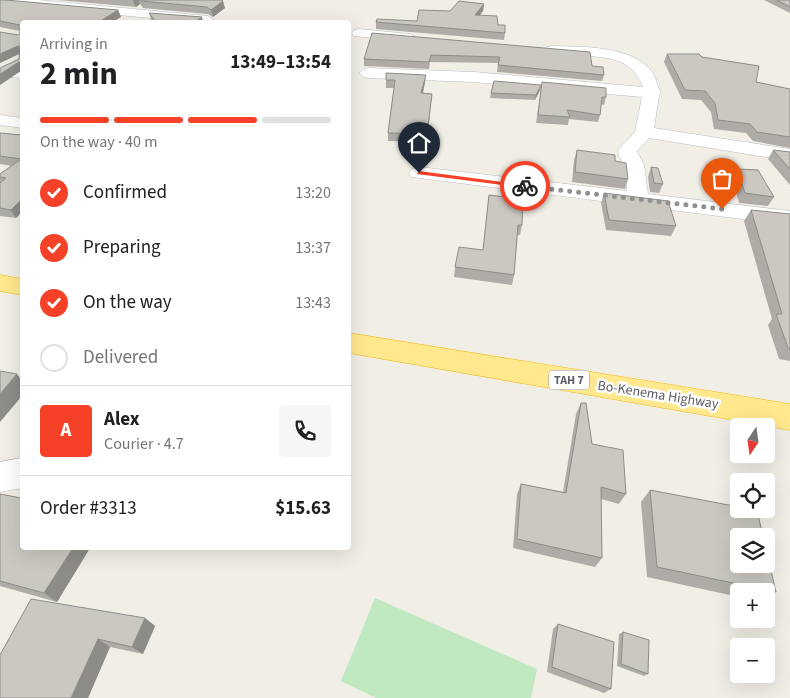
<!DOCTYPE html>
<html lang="en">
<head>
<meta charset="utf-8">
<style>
  body { margin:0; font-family:"Source Sans 3",sans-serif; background:#f6f6f6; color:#202124; height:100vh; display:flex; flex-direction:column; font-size:19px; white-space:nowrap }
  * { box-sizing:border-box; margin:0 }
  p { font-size:16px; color:#757577 }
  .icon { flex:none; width:28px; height:28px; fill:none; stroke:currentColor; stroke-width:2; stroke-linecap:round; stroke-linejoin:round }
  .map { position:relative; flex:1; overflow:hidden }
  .side { position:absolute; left:20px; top:20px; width:331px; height:530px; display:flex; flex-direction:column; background:#fff; border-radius:5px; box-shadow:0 5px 20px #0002 }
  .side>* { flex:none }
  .needle { width:32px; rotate:193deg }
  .buttons { position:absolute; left:730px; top:418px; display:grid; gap:10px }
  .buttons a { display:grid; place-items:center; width:45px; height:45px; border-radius:5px; background:#fff; box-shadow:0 5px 20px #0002; font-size:25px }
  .pin { position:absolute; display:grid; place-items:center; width:42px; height:42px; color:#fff; margin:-51px -21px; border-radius:50% 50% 50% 0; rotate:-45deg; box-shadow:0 0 5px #0007 }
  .pin .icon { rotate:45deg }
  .courier { position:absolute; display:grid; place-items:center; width:50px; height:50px; margin:-25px; border:4px solid #f44127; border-radius:50%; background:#fff; color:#222; box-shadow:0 1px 6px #0007 }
  .head em { font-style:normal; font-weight:700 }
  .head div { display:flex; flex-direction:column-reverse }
  .head { display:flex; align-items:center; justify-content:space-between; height:85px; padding:0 20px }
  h1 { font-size:32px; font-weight:700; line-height:38px }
  .bar { display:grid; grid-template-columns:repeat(4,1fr); gap:8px 5px; align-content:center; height:60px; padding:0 20px }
  .bar i { height:6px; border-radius:4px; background:#e0e0e0 }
  .bar .active { background:#f44127 }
  .bar p { grid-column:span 4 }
  .line { display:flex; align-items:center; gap:12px; padding:0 20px; border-top:1px solid #e0e0e0 }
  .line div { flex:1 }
  .round { display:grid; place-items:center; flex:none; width:52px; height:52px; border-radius:5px; background:#f6f6f6 }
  ol { padding:0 20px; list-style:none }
  li { display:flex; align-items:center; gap:15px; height:55px }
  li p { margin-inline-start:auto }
  li .icon { padding:5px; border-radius:50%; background:#f44127; color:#fff; stroke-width:4 }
  li:last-child { color:#757577 }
  li i { width:28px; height:28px; border:2px solid #e0e0e0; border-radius:50% }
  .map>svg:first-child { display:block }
  .green { fill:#c0e9c2 }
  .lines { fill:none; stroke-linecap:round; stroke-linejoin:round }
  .minor-casing { stroke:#babcc1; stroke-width:1 }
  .highway-casing { stroke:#f5b400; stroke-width:1 }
  .minor { fill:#fff; fill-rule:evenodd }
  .highway { fill:#ffe88d; fill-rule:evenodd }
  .wall { fill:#afaca7 }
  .shaded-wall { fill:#8e8c88 }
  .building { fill:#cbc8c2; stroke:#8e8c88 }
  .route { fill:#f44127 }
  .done { stroke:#909292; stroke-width:5; stroke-dasharray:0 9 }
  .labels { text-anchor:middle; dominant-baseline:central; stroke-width:5; stroke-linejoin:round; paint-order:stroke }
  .shield { fill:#fff; stroke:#8e9094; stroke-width:1 }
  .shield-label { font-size:12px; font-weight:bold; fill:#5d6066 }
  .street-label { font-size:14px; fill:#5d6066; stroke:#fff }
</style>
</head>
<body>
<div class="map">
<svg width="790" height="698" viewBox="0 0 790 698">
  <rect width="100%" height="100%" fill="#f0eee5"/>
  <path class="green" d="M 375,598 L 537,669 L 531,698 L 376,698 L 341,681 Z"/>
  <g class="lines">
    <defs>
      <path id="minor" d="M 0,0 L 38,0 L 208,16 L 214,20 L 213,22 L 194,22 L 0,4 Z
        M 359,29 L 410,34 L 417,38 L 410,42 L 354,36 L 352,33 L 354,30 Z
        M 552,46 C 582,47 632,45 652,72 C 657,78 657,87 661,93 L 659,96 L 654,128 L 790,149 L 790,161 L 649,138 L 637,151 L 644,165 L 648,194 L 790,211 L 790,225 L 412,177 L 409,173 L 412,169 L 419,167 L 627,191 L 624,165 L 619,156 L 618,150 L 635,132 L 642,97 L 474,82 L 367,78 L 362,76 L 359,73 L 362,70 L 367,68 L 474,72 L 643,87 C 628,45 581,61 547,53 L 545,50 L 547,47 Z
        M 0,66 L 22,70 L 22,78 L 0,76 Z
        M 0,115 L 22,118 L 22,128 L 0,125 Z
        M 22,458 L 22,488 L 0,492 L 0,462 Z"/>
      <path id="highway" d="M 0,275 L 22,279 L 22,295 L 0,291 Z
        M 349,333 L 790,404 L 790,430 L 349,353 Z"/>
    </defs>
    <use href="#minor" class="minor-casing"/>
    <use href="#highway" class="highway-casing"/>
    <use href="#minor" class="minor"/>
    <use href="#highway" class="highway"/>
  </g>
  <path class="wall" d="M 0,0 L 118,10 L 121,17 L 112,22 L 22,22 L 22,70 L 0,85 L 19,59 L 19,54 L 0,63 L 0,32 L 18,35 L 20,33 L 20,31 L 0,27 Z
    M 58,0 L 222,0 L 225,8 L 213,17 L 208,14 L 143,8 L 140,4 L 136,7 Z
    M 764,0 L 790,0 L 790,13 Z
    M 484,4 L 483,11 L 480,15 L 498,25 L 505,33 L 504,40 L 376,29 L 376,22 L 417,21 L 450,11 Z
    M 149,13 L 203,22 L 153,22 L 151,20 Z
    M 372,33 L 592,66 L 604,75 L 602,81 L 497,72 L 498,63 L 430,62 L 429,69 L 364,66 L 364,59 Z
    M 667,54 L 702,57 L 756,82 L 790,89 L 790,148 L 753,141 L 746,133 L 714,129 L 711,112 L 701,100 L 682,99 L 664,62 Z
    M 386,73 L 425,82 L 423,93 L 432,94 L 427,142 L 388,141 L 388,133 L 394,88 L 386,88 Z
    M 542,82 L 606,97 L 604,105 L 601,104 L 600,115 L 598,122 L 569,119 L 568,125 L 536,123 Z
    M 540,90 L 535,100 L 490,98 L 491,93 Z
    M 0,133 L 22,135 L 22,212 L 16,218 L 0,216 L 0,174 L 12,166 L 0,164 Z
    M 577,150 L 615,161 L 628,179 L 625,189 L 572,182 L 574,160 Z
    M 773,150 L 790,152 L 790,185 L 768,159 Z
    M 651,167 L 663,184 L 659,193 L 650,192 L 648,177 Z
    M 737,169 L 774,197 L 768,206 L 739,203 L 732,178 Z
    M 604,193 L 676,226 L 671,236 L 606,230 L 601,203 Z
    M 489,195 L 522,225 L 520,235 L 517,235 L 514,275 L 512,285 L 454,277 L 455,267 L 483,249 Z
    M 751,210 L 790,214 L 790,361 L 779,359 L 768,325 L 772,319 L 744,221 Z
    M 581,403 L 592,444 L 626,494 L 619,504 L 601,499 L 602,558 L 595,567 L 513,548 L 517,494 L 521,484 L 563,492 L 576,414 Z
    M 650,490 L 776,592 L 766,598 L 766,591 L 739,591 L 739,597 L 647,577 L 641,502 Z
    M 0,494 L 21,498 L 22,548 L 90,548 L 57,602 L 0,586 Z
    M 145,618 L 155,626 L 143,654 L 110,647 L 88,698 L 0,698 L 0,655 Z
    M 558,624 L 611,689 L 604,693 L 547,672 L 553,629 Z
    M 623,632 L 648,674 L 644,676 L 617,666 L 619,634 Z"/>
  <path class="shaded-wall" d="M 134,0 L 139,0 L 140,4 L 136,7 L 133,1 Z
    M 223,1 L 225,8 L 213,17 L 211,10 Z
    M 484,4 L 483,11 L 474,22 L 475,15 Z
    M 118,10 L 121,17 L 112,22 L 99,22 Z
    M 202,17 L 203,22 L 195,22 Z
    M 18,46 L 21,53 L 0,63 L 0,54 Z
    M 22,60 L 22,70 L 0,85 L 0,74 Z
    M 426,75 L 425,82 L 421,101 L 421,93 Z
    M 541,85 L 540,90 L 535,100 L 536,95 Z
    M 432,94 L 431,101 L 427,142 L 427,134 Z
    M 22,199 L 22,212 L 16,218 L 11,210 Z
    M 17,374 L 22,380 L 22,396 L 0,422 L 0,394 Z
    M 73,548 L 90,548 L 57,602 L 44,593 Z
    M 145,618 L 155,626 L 143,654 L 132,647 Z
    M 98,639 L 110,647 L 88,698 L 71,698 Z"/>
  <path class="building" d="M 0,0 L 6,0 L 118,10 L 99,22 L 22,22 L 22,60 L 0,74 L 0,68 L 19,59 L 20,46 L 18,46 L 0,54 L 0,32 L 18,35 L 20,33 L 20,25 L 0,21 Z
    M 140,0 L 222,0 L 223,1 L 211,10 L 207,7 L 141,1 Z
    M 777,0 L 790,0 L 790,7 Z
    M 459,1 L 484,4 L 475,15 L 497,16 L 498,25 L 505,25 L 505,33 L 376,22 L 377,19 L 417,21 L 419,10 L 450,11 Z
    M 149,13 L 202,17 L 195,22 L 156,22 Z
    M 372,33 L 590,52 L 592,66 L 603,67 L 604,75 L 498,65 L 500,57 L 431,55 L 429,62 L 364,59 Z
    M 667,54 L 699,54 L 702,57 L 759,66 L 756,82 L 790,89 L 790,137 L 757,132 L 750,124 L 718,120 L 715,103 L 705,91 L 685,90 Z
    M 386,73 L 426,75 L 421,93 L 432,94 L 427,134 L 388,133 L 395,80 L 386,80 Z
    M 494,81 L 541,85 L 536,95 L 491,93 Z
    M 542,82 L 606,88 L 606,97 L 602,97 L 600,115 L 567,110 L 570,117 L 538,115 Z
    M 0,133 L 22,135 L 22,199 L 11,210 L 0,208 L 0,183 L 6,178 L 0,177 L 0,174 L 21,159 L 0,156 Z
    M 577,150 L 615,155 L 615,161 L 626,163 L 628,179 L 575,172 Z
    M 773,150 L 790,152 L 790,169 Z
    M 651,167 L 658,168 L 663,184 L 654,183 Z
    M 737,169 L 758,170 L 774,197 L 745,193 Z
    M 604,193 L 668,201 L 676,226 L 609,220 Z
    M 489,195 L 523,199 L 522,225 L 518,225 L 514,275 L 455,267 L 459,247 L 483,250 Z
    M 751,210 L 790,214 L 790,349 L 788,348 L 776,314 L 782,314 Z
    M 0,371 L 17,374 L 0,394 Z
    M 581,403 L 586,403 L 592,444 L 623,450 L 626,494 L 601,487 L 602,558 L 517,539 L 521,484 L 566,493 Z
    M 650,490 L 739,507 L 739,509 L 746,509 L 757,511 L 763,536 L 739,536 L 739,564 L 766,564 L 766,550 L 776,592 L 657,567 Z
    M 0,494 L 21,498 L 22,496 L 22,548 L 73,548 L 44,593 L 0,581 Z
    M 31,599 L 145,618 L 132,647 L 98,639 L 71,698 L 0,698 L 0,655 Z
    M 558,624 L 614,642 L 611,689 L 552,667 Z
    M 623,632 L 649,640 L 648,674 L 621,664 Z"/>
  <path class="route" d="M 419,171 L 525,185 L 528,186 L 525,188 L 417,174 Z"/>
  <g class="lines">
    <path class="done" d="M 525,186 L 722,209"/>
  </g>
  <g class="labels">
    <rect class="shield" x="549" y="370.5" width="40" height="19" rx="4"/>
    <g class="shield-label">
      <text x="569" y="380">TAH 7</text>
    </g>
    <g class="street-label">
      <text transform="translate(658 395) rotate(9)">Bo-Kenema Highway</text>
    </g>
  </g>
</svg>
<div class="buttons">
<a><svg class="needle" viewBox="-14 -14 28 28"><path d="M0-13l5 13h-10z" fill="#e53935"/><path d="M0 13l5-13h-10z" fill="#757577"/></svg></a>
<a><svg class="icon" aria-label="locate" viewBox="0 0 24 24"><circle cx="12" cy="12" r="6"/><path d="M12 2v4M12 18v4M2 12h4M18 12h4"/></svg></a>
<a><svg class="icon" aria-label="layers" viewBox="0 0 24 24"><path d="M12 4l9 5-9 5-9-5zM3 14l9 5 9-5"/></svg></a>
<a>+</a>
<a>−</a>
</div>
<div class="pin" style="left:722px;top:209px;background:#ea580c"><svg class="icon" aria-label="bag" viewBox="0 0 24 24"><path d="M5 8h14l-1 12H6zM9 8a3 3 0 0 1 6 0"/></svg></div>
<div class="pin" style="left:419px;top:173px;background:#1f2937"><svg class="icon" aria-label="home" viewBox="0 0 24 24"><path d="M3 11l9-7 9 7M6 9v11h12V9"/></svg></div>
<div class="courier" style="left:525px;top:186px"><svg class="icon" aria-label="bike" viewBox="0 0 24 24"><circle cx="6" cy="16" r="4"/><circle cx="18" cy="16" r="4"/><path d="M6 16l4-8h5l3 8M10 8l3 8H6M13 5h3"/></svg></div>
<section class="side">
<div class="head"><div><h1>2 min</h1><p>Arriving in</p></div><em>13:49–13:54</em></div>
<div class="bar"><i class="active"></i><i class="active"></i><i class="active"></i><i></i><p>On the way · 40 m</p></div>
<ol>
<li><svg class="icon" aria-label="check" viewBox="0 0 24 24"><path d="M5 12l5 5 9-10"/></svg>Confirmed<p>13:20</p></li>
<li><svg class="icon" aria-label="check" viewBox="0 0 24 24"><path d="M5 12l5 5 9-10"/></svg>Preparing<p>13:37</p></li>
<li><svg class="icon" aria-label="check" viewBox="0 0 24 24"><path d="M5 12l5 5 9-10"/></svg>On the way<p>13:43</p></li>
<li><i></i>Delivered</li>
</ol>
<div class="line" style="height:90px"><b class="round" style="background:#f44127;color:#fff">A</b><div><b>Alex</b><p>Courier · 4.7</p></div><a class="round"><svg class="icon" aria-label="phone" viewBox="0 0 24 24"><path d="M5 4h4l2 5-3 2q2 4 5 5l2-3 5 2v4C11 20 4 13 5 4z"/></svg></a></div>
<div class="line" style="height:65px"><div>Order #3313</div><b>$15.63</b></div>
</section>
</div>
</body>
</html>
